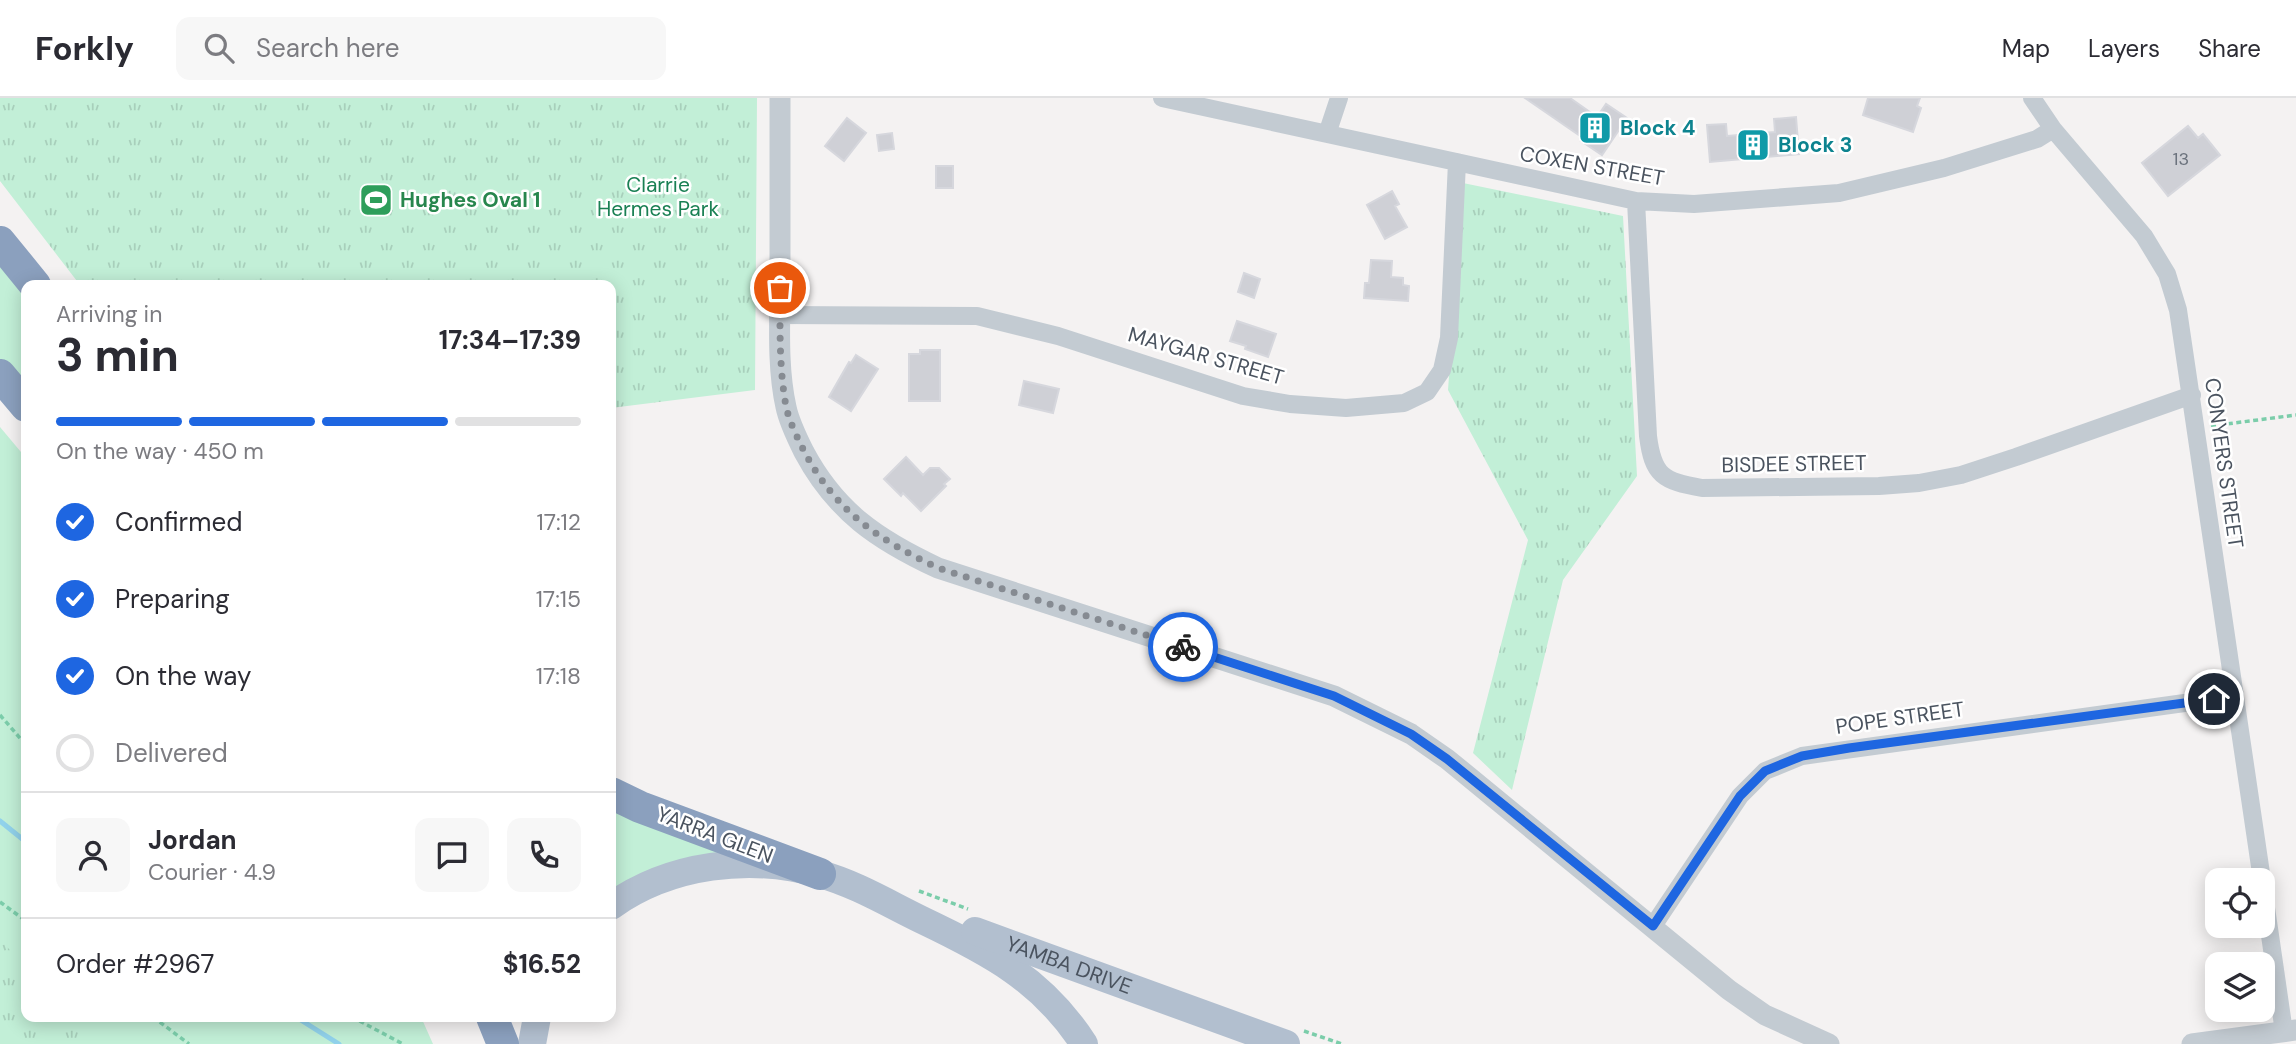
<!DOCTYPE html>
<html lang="en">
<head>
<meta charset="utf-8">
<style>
  body { margin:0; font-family:"DM Sans",sans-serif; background:#f7f7f7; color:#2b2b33; height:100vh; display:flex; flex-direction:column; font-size:26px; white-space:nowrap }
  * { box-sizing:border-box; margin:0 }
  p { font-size:23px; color:#7c7c81 }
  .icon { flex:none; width:38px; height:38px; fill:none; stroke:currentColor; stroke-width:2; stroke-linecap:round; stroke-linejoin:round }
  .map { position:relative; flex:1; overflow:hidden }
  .drawer { position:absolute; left:21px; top:182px; width:595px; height:742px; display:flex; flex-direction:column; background:#fff; border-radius:14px; box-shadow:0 4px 18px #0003 }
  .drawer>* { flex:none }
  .controls { position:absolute; left:2205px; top:770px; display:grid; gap:14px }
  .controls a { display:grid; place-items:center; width:70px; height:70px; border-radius:14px; background:#fff; box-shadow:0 4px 18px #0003; font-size:35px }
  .pin { position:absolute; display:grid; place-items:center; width:60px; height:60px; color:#fff; margin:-30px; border:4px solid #fff; border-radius:50%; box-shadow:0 2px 7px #0007 }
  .courier { position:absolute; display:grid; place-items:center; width:70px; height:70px; margin:-35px; border:5px solid #1e66e1; border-radius:50%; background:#fff; color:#222; box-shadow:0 2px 9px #0007 }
  .summary em { font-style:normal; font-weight:700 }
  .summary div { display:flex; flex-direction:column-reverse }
  .summary { display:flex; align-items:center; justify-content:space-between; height:119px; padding:0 35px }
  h1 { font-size:46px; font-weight:700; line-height:52px }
  .bar { display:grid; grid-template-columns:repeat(4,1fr); gap:10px 7px; align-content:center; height:84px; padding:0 35px }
  .bar i { height:9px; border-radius:5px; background:#e1e1e2 }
  .bar .on { background:#1e66e1 }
  .bar p { grid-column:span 4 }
  .line { display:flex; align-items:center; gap:18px; padding:0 35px; border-top:2px solid #e1e1e2 }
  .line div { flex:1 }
  .round { display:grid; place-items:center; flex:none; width:74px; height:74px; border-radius:14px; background:#f7f7f7 }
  ol { padding:0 35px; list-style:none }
  li { display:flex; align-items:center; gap:21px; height:77px }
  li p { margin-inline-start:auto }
  li .icon { padding:7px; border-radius:50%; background:#1e66e1; color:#fff; stroke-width:4 }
  li:last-child { color:#7c7c81 }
  li i { width:38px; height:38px; border:4px solid #e1e1e2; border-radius:50% }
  header { display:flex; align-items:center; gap:42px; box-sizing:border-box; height:98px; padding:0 35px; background:#fff; border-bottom:2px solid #e1e1e2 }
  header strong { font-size:33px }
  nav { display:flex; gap:38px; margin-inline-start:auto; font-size:24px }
  .search { width:490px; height:63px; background:#f7f7f7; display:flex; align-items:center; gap:18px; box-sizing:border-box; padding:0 24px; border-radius:14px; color:#7c7c81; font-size:26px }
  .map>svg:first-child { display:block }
  .green { fill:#c2efd7 }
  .park { fill:url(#park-tufts) }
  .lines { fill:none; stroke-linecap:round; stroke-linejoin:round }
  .stream { stroke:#91d2eb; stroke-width:5 }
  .building { fill:#cfd0d6; stroke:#d6d7dd; stroke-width:2 }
  .path { stroke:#7bcdaa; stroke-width:3.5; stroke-dasharray:5 3.5; stroke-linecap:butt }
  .minor { stroke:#c3cbd2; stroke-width:18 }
  .tertiary { stroke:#c3cbd2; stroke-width:21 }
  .primary { stroke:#b2bfcf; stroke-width:28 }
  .motorway { stroke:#8ba0be; stroke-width:32 }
  .done { stroke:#868b92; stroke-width:7; stroke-dasharray:0 12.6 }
  .route { stroke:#1e66e1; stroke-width:9 }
  .labels { text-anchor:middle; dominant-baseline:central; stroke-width:5; stroke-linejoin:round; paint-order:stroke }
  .number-label { font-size:18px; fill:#6b727d }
  .culture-label { font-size:21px; font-weight:bold; fill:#0d838f; stroke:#fff; text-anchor:start }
  .street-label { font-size:21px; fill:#4a535f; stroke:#fff }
  .park-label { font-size:21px; fill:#1a8054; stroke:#fff }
  .leisure-label { font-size:21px; font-weight:bold; fill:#27864d; stroke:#fff; text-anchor:start }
</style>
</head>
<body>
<header>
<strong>Forkly</strong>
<div class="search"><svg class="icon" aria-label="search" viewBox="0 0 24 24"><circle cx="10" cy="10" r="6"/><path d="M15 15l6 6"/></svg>Search here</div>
<nav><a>Map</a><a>Layers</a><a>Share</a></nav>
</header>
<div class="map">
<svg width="2296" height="946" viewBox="0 0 2296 946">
  <defs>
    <pattern id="park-tufts" width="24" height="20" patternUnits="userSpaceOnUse" patternTransform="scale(1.75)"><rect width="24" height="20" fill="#c2efd7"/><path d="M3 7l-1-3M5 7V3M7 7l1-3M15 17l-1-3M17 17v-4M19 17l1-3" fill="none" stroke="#a8cfbb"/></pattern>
  </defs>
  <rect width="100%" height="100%" fill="#f4f2f2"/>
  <path class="green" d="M 0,161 L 26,194 L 26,295 L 0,263 Z
    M 0,329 L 26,360 L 26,919 L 421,919 L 433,946 L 0,946 Z
    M 611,708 L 744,761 L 611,803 Z"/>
  <path class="park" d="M 0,0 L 757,0 L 755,292 L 611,310 L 611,187 L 80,187 L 0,83 Z
    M 1463,85 L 1623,118 L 1637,378 L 1563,482 L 1512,692 L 1473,655 L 1528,442 L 1448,292 Z
    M 0,842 L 26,868 L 26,919 L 73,919 L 98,946 L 0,946 Z"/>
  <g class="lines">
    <path class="stream" d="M 0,723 L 26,744
      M 296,919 L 339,946"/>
  </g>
  <path class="building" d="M 1525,0 L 1570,0 L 1597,19 L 1606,6 L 1627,20 L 1602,57 L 1581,43 L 1583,40 Z
    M 1868,0 L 1920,0 L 1917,8 L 1921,10 L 1913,34 L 1863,17 Z
    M 1796,19 L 1799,56 L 1710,64 L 1707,27 L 1726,26 L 1727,38 L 1775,34 L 1774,21 Z
    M 847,20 L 866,35 L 844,63 L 825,48 Z
    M 2188,28 L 2198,40 L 2203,36 L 2220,57 L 2168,98 L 2142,65 Z
    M 892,35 L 894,51 L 879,53 L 877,37 Z
    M 936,68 L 953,68 L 953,90 L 936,90 Z
    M 1392,93 L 1399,106 L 1395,108 L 1407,129 L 1385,141 L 1367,107 Z
    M 1371,162 L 1392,163 L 1391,179 L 1403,180 L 1403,187 L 1409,188 L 1408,203 L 1364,200 L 1365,185 L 1369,185 Z
    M 1244,175 L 1260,181 L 1254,200 L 1238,194 Z
    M 1237,223 L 1276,236 L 1268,259 L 1245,251 L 1246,248 L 1230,243 Z
    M 920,252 L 940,252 L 940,303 L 909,303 L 909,256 L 920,256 Z
    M 856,257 L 878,271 L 851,313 L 829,299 L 849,264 L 851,265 Z
    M 1024,283 L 1059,291 L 1053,315 L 1019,307 Z
    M 906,359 L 923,377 L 930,370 L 939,370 L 950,381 L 944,386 L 946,388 L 921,413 L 903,395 L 901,398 L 884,381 Z"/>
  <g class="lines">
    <path class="path" d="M 2211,328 L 2296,317
      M 0,617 L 26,647
      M 919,793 L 968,811
      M 0,804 L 26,823
      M 153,919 L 189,946
      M 352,919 L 403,946
      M 1304,933 L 1342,946"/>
    <path class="minor" d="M 1162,0 L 1636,103 L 1694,106 L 1839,95 L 1944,70 L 2037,41 L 2053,31
      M 2032,0 L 2053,31 L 2144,138 L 2167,176 L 2178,212 L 2262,782
      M 1327,36 L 1339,0
      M 1636,103 L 1648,338 C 1653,378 1663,383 1702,390 L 1879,388 L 1919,385 L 1961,377 L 2016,359 L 2192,297
      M 780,217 L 977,218 L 1058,238 L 1243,298 L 1290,306 L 1346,310 L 1404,305 L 1427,294 L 1442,272 L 1449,240 L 1457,64
      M 2263,789 L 2284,934
      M 1653,828 L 1740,698 L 1765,673 L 1802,658 L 2235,598"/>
    <path class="tertiary" d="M 780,0 C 780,60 780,121 780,181 C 780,223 777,269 786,309 C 789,324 797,340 804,354 C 836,414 878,442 938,470 L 1334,598 L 1411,636 L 1447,661 L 1729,892 L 1765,917 L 1829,946
      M 2192,946 L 2296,932"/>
    <g class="primary">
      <path d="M 611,808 C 670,766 750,756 820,776 C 856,786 889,806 922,822 C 989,854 1043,882 1084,946"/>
      <path id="s1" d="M 975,833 L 1286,946"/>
      <path d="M 532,946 L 537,919"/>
    </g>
    <path class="motorway" d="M 0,144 L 35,187
      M 0,277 L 26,308
      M 611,695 L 640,709 L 820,776
      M 492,919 L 503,946"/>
  </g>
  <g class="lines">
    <path class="done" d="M 780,190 C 780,229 779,270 786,308 C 789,323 797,339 804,353 C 836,413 877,441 938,470 L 1183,549"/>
    <path class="route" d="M 1183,549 L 1334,598 L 1411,636 L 1447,661 L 1653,828 L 1740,698 L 1765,673 L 1802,658 L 1849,650 L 2214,601"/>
  </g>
  <defs>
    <symbol id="building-square" viewBox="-11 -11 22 22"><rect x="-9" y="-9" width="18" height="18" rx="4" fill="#0f9aa8" stroke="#fff"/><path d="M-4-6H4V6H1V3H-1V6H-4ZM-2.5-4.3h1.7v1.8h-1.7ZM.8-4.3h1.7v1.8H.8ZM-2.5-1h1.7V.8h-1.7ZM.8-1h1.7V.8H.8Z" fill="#fff"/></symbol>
    <symbol id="stadium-square" viewBox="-11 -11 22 22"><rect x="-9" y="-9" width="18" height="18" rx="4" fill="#2e9e5b" stroke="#fff"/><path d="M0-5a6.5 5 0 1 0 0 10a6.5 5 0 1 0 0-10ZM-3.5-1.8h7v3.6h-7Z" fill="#fff"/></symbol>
  </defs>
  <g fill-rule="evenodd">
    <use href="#building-square" x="1576" y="11" width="38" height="38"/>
    <use href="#building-square" x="1734" y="28" width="38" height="38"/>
    <use href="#stadium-square" x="357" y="83" width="38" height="38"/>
  </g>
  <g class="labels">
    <g class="number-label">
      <text x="2181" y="61">13</text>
    </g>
    <g class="culture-label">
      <text x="1620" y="30">Block 4</text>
      <text x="1778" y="47">Block 3</text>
    </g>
    <g class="street-label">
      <text transform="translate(1592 68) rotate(10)">COXEN STREET</text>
      <text transform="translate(1206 258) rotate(16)">MAYGAR STREET</text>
      <text transform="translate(2224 365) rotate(82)">CONYERS STREET</text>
      <text transform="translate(1794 366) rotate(-1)">BISDEE STREET</text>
      <text transform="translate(1900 620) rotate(-8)">POPE STREET</text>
      <text transform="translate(715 737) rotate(21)">YARRA GLEN</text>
      <text stroke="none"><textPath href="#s1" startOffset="100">YAMBA DRIVE</textPath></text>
    </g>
    <g class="park-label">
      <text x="658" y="87">Clarrie<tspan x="658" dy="24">Hermes Park</tspan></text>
    </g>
    <g class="leisure-label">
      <text x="400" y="102">Hughes Oval 1</text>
    </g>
  </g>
</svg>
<div class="controls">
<a><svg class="icon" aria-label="locate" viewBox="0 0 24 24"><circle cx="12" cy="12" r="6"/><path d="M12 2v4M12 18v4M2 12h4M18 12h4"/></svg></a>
<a><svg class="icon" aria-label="layers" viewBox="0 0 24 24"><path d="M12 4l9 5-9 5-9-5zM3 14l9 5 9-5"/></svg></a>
</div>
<div class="pin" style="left:780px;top:190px;background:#ea580c"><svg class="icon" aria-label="bag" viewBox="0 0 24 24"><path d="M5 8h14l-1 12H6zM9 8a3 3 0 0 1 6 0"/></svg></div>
<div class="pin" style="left:2214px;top:601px;background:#1f2937"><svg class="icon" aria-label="home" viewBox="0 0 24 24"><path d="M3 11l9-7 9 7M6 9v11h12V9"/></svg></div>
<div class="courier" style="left:1183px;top:549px"><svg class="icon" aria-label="bike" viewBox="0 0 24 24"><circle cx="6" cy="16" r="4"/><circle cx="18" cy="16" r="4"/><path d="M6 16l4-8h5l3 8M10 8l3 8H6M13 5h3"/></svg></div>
<section class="drawer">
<div class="summary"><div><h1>3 min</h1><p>Arriving in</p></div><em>17:34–17:39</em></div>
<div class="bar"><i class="on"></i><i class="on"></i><i class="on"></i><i></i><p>On the way · 450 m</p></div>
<ol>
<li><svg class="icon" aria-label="check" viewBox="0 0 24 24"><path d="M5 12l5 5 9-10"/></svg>Confirmed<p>17:12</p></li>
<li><svg class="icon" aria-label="check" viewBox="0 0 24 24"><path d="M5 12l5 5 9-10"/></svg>Preparing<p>17:15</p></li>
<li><svg class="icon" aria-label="check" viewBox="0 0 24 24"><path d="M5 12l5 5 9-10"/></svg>On the way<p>17:18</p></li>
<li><i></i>Delivered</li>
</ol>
<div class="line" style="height:126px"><a class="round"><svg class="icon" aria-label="person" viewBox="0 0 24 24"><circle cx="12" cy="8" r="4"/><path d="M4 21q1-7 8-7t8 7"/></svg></a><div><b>Jordan</b><p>Courier · 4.9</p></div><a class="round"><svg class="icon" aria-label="chat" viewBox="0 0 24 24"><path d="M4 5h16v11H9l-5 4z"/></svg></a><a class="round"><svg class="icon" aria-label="phone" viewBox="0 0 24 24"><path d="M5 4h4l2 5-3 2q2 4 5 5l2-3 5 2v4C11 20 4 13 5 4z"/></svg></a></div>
<div class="line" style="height:91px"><div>Order #2967</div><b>$16.52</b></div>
</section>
</div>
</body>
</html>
